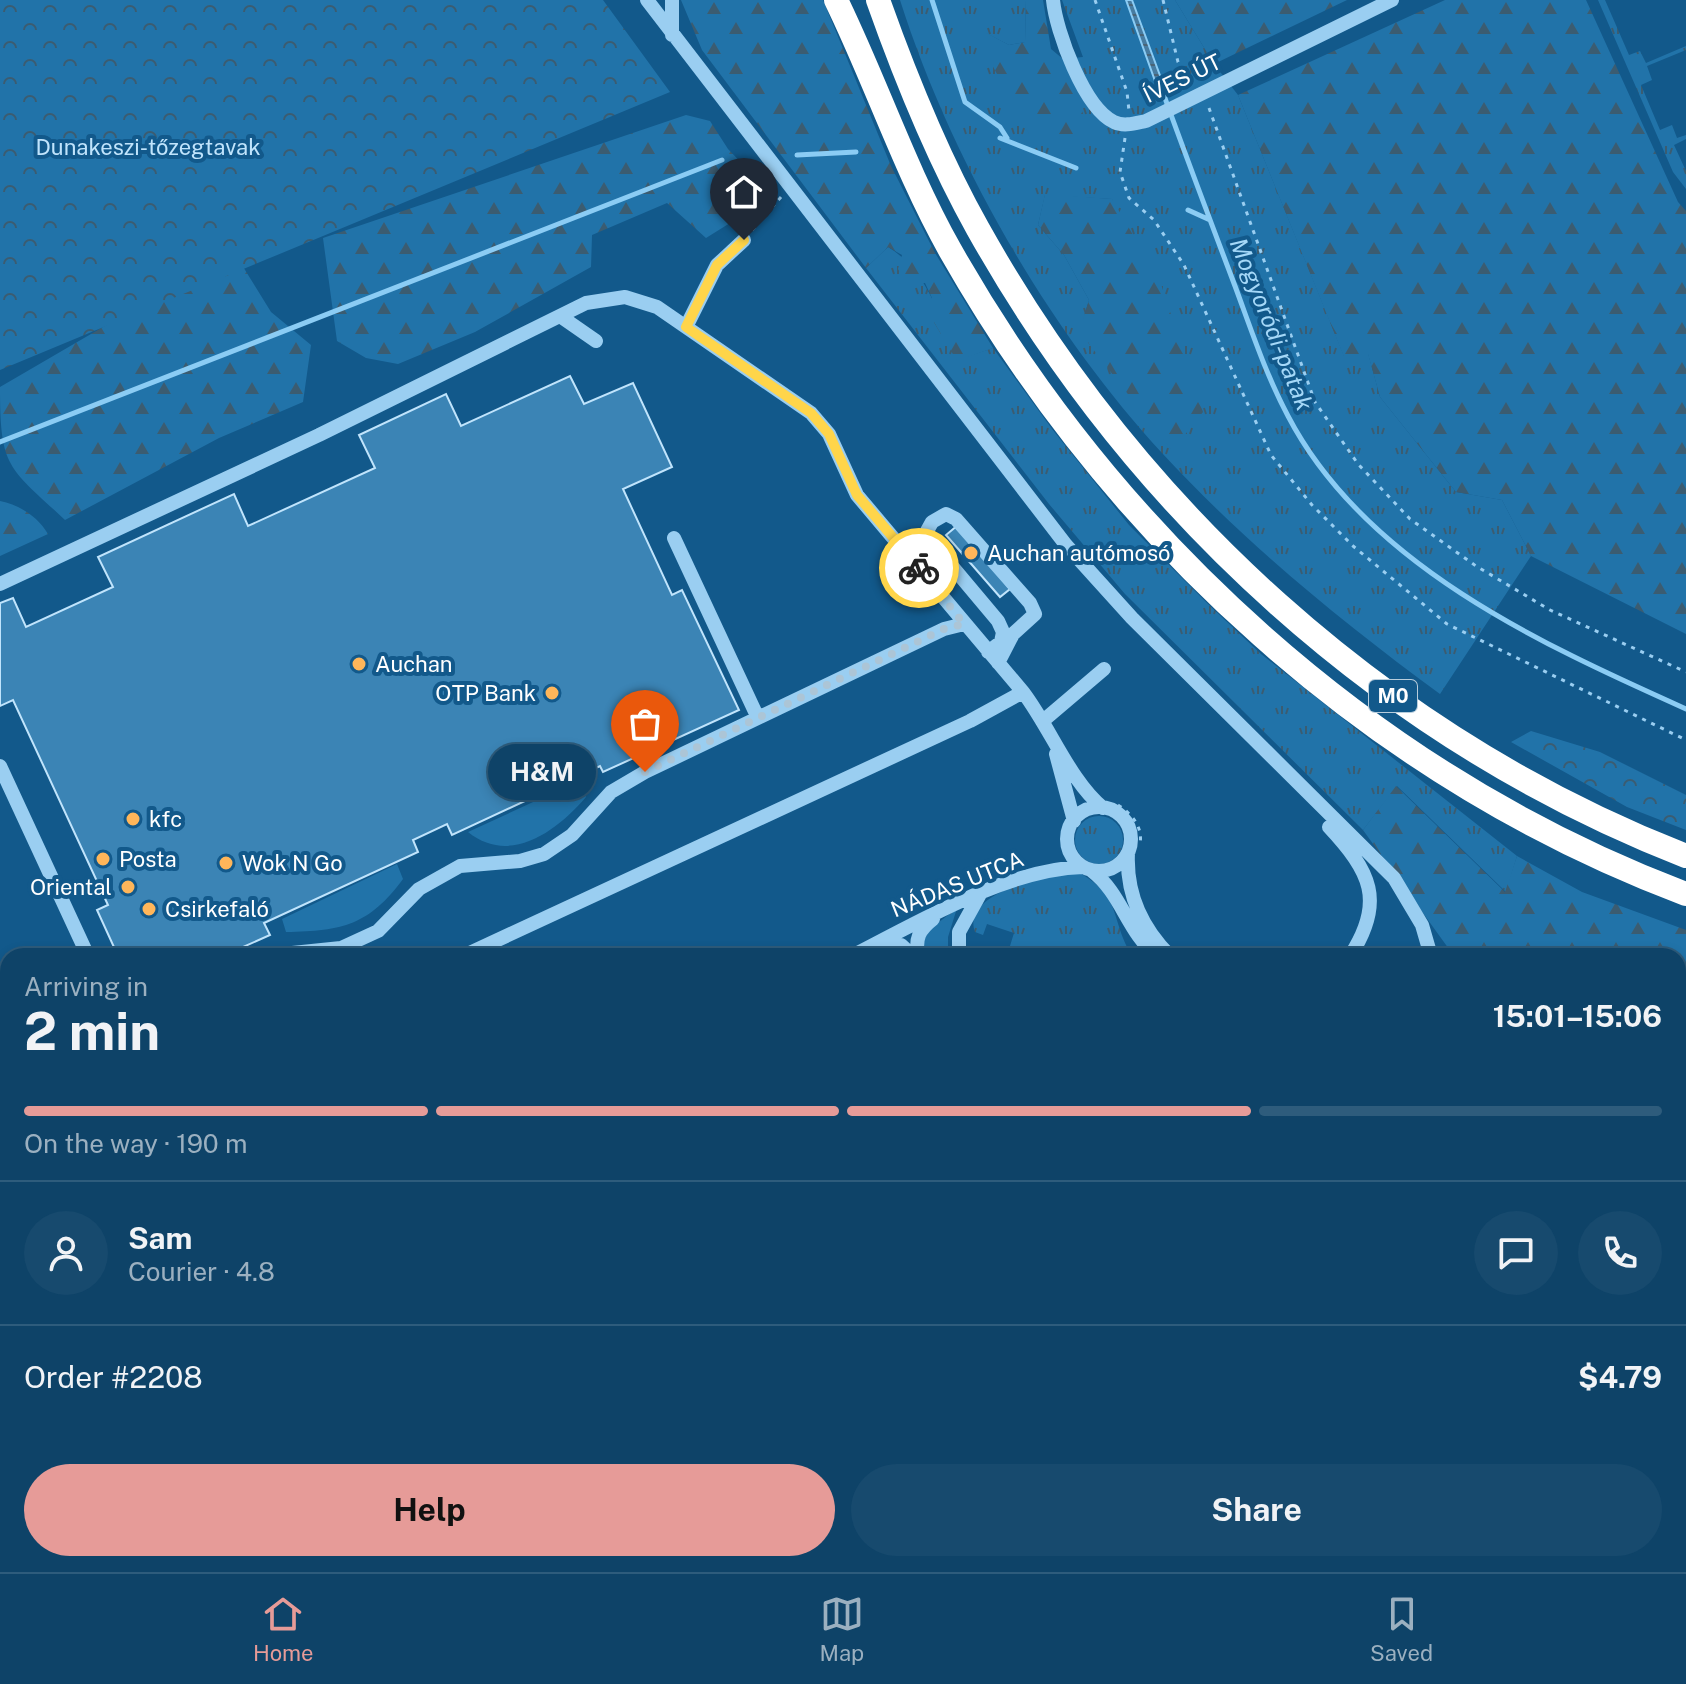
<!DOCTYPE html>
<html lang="en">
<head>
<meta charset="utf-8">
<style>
  body { margin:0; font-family:"Public Sans",sans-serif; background:#174a6e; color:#f1f3f6; height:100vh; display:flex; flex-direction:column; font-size:30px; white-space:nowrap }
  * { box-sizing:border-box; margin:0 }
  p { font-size:26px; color:#9bb0c0 }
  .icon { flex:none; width:44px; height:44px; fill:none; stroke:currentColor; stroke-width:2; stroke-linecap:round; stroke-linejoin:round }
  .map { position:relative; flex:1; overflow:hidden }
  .sheet { position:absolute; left:0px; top:948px; width:1686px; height:624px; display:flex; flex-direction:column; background:#0e4368; border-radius:24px 24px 0 0; box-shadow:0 4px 12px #0003,0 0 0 2px #2e5c7c }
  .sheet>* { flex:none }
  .pin { position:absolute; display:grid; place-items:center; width:68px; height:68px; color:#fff; margin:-82px -34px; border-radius:50% 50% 50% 0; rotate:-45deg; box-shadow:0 0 8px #0007 }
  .pin .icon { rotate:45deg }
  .courier { position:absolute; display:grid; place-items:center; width:80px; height:80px; margin:-40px; border:6px solid #ffd54a; border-radius:50%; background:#fff; color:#222; box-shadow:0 2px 10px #0007 }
  .bubble { position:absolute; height:56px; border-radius:28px; background:#0e4368; box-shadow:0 4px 12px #0003,0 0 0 2px #2e5c7c; font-size:26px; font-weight:700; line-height:56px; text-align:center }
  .head em { font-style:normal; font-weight:700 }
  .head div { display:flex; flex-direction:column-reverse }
  .head { display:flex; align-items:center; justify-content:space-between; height:136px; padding:0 24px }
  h1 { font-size:52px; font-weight:700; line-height:60px }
  .bar { display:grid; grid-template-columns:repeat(4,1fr); gap:12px 8px; align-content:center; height:96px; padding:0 24px }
  .bar i { height:10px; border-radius:6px; background:#2e5c7c }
  .bar .selected { background:#e69b98 }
  .bar p { grid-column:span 4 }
  .line { display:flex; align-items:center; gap:20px; padding:0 24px; border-top:2px solid #2e5c7c }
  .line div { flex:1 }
  .round { display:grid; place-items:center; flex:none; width:84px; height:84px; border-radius:42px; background:#174a6e }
  .action { display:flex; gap:16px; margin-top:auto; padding:16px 24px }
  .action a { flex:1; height:92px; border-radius:48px; background:#e69b98; color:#111; font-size:32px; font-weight:700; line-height:92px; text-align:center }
  .action a+a { background:#174a6e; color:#f1f3f6 }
  .tabs { display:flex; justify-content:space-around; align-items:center; height:112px; border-top:2px solid #2e5c7c; background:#0e4368; font-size:22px; color:#9bb0c0 }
  .tabs a { display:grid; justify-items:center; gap:4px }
  .tabs .selected { color:#e69b98 }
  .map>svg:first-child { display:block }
  .grass { fill:url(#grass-tufts); fill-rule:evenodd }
  .forest { fill:url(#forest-firs) }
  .wetland { fill:url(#wetland-marsh) }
  .park { fill:url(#park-crowns) }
  .garden { fill:#2173a9 }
  .water { fill:url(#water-rules); stroke:#8bccf4; stroke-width:2 }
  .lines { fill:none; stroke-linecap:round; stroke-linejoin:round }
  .stream { stroke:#8bccf4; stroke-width:5 }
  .building { fill:#3b84b5; stroke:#c0e4fc; stroke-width:2 }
  .path { stroke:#9acef1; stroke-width:3; stroke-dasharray:4 6; stroke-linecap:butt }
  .minor { stroke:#9acef1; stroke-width:14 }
  .highway { stroke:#fff; stroke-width:24 }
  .done { stroke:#acc5d6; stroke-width:8; stroke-dasharray:0 14.4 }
  .route { stroke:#ffd54a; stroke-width:10 }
  .poi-dot { fill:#ffb65a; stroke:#12598b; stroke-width:3 }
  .labels { text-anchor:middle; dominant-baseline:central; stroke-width:8; stroke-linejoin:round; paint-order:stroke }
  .shield { fill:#12598b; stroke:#b8cddc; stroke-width:2 }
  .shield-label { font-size:20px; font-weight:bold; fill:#fff }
  .street-label { font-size:22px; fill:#fff; stroke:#12598b }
  .park-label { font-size:22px; fill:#c0e4fc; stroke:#12598b }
  .poi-label { font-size:22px; fill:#fff; stroke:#12598b; text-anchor:start }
  .water-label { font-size:24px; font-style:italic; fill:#a5d8f8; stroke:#12598b }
</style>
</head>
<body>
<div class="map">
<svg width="1686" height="1572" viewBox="0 0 1686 1572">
  <defs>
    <pattern id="grass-tufts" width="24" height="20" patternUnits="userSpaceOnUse" patternTransform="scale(2)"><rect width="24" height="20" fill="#2173a9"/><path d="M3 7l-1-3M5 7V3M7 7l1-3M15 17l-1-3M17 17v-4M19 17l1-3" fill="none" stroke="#3b5c71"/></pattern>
    <pattern id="forest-firs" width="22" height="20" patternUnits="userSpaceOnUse" patternTransform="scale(2)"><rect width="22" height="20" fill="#2173a9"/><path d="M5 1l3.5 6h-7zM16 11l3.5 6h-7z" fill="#3b5c71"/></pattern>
    <pattern id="wetland-marsh" width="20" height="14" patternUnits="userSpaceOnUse" patternTransform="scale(2)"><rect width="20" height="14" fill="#2173a9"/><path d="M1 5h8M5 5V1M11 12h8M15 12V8" fill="none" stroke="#3b5c71"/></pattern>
    <pattern id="park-crowns" width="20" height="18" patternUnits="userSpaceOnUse" patternTransform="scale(2)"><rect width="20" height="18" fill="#2173a9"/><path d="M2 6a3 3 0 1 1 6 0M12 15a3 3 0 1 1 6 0" fill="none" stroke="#3b5c71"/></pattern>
    <pattern id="water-rules" width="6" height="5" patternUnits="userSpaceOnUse" patternTransform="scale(2)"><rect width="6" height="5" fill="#477ca1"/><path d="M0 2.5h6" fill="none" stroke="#4a6476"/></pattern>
  </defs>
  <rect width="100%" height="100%" fill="#12598b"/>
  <path class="grass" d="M 900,0 L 1026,0 L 1025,42 L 1009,45 L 984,32 L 1069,78 L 1063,59 L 1083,57 L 1062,0 L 1175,0 L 1214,64 L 1238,95 L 1344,356 L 1368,353 L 1380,397 L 1456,492 L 1502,500 L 1531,556 L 1440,694 C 1342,622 1245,543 1162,453 C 1048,329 951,160 900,0 ZM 1045,195 L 1112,199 L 1172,450 L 1080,331 L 1089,300 L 1064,255 L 1038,225 Z
    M 1598,0 L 1605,0 L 1629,55 L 1640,51 L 1646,63 L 1686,46 L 1686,50 L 1647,66 L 1652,80 L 1641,85 L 1660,130 L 1672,125 L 1677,138 L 1686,135 L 1686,139 L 1674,145 L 1686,171 L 1686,189 L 1673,172 Z
    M 888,247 C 929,272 940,319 957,360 L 993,348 L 1052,429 L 1129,525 L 1208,604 L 1261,654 L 1517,856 L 1506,892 L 1397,786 L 1363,830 L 1125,594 L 1049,504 L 866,268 Z
    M1075 840a24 24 0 1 1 48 0a24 24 0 1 1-48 0Z
    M 1078,872 C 1123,897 1109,917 1132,956 L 1055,956 L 1010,946 L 1014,933 L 987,924 L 983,935 L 975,932 C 960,892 1051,874 1078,872 Z
    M 957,908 L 948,937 L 948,956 L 923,956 L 924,934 Z"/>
  <path class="forest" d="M 681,0 L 823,0 L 891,166 L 935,253 L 993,348 L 957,361 L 929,314 L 932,298 L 925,283 L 907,284 L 898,269 L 902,255 L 888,247 L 866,268 L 702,50 Z
    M 1026,0 L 1043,0 L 1051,49 L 1063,59 L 1085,119 L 1080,135 L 1032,139 L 976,35 L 984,32 L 1009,45 L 1025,42 Z
    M 1175,0 L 1347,0 L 1214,64 Z
    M 1445,0 L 1586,0 L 1678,202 L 1686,211 L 1686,634 L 1531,556 L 1502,500 L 1456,492 L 1380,397 L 1368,354 L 1344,357 L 1238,95 Z
    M 686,115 L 710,121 L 728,149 L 773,196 L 706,238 L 667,203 L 592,235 L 591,267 L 475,332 L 398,364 L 366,358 L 337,341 L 323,238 Z
    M 1045,194 L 1112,199 L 1160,281 L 1203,412 L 1172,451 L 1079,331 L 1089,300 L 1064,255 L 1038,225 Z
    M 237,257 L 271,312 L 311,345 L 303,402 L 219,438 L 65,520 C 8,466 0,469 0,387 L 103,327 Z
    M 0,501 C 20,505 38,517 48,534 L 0,556 Z
    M 1396,786 L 1505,892 L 1517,856 L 1582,892 L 1686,930 L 1686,1509 L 1678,1494 L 1678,1407 L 1685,1403 L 1678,1388 L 1678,956 L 1454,956 L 1363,830 Z"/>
  <path class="wetland" d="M 1571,1564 L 1613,1564 L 1612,1572 L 1570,1572 Z"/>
  <path class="park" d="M 0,0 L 603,0 L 670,92 L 0,370 Z
    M 1531,731 L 1600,752 L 1686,795 L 1686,830 L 1627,807 L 1511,742 Z"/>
  <path class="garden" d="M 579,781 L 586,797 C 557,831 510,866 468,832 Z
    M 397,864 L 403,879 C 369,925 343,931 286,932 L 282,919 Z"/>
  <path class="water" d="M 1126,0 L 1132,0 L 1165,89 L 1159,92 Z"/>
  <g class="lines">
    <path class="stream" d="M 932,0 L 965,102 L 1000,127 L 1007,138
      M 1161,87 C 1185,154 1210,220 1235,286 C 1251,329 1266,375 1288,416 C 1365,564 1541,644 1686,709
      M 1000,138 L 1076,168
      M 797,155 L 856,152
      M 1188,210 L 1210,220
      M 0,442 L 722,160"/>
  </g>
  <path class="building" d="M 570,376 L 584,404 L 633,383 L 672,467 L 623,489 L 672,595 L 682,590 L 739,710 L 603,772 L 600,766 L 452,835 L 447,824 L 413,840 L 418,852 L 264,923 L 270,935 L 234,951 L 219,956 L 118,956 L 97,910 L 108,905 L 13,700 L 0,706 L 0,603 L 13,598 L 26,627 L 113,587 L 98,557 L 234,494 L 248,526 L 375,468 L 359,435 L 446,394 L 461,426 Z
    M 958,525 L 1010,589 L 1000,597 L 946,535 Z
    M 9,1564 L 515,1564 L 519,1572 L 0,1572 L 0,1568 Z"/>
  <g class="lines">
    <path class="path" d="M 1095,0 L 1127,92 L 1129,111
      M 1163,0 L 1178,62 L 1192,81
      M 1209,108 L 1315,402 L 1358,464 L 1410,519 L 1476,566 L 1550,610 L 1686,672
      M 1125,138 L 1120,172 L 1129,198 L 1154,220 L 1184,265 L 1271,455 L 1312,505 L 1353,546 L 1447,624 L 1686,740
      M 752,230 L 781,197
      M 1118,805 C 1132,814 1143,827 1140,844
      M 1678,1294 L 1686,1292
      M 1678,1485 L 1686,1490
      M 1437,1564 L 1448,1572
      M 1222,1572 L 1230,1564"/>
    <path class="minor" d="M 647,0 L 1066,545 L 1132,618 L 1394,878 L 1422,925 L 1431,956
      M 1053,0 C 1056,31 1084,108 1114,122 C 1124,127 1136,123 1146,121 L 1392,0
      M 672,35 L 672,0
      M 560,316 L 596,341
      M 686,327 L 717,265 L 744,240
      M 674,538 L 758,718
      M 0,584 L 319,435 L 586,303 L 625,297 L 657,307 L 811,413 L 829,434 L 857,495 L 1023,692 C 1051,729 1070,781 1103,808
      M 988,652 L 1001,642 L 1003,632 L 998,621 L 930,540 L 927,531 L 932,522 L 946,514 L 956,519 L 1030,603 L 1035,614 L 1013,634 L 998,663
      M 1044,720 L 1104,669
      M 1056,754 L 1074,821
      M 0,766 L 88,956
      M1067 839a32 32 0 1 1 64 0a32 32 0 1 1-64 0Z
      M 1329,827 C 1370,871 1386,901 1350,956
      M 1128,853 C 1126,893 1141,927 1170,956
      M 1092,871 C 1122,894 1127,932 1157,956
      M 877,946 L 901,945 L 913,956
      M 263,956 L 341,948 L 378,931 L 419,889 L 460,866 L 520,861 L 544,854 L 572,835 L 611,792 L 645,772 L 944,629 L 964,624
      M 463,956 L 970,721 L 1023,692
      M 852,956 C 919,922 1007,869 1083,867
      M 918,956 C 915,938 919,930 933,919
      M 959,956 L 959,932 L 980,894
      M 0,1074 L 8,1070
      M 0,1174 L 8,1170
      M 0,1335 L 8,1333
      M 0,1346 L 7,1369 L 0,1384
      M 3,1379 L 8,1410
      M 0,1427 L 8,1437
      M 0,1469 L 8,1465
      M 0,1541 L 8,1537
      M 1641,1564 L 1641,1572
      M 780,1572 L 800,1564
      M 895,1572 L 914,1564
      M 1626,1572 L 1627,1564"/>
    <path class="highway" d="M 836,0 C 876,82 905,170 950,250 C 1114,539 1373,776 1686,894
      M 878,0 C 906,79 937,156 978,229 C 1136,511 1384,738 1686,856"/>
  </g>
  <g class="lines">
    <path class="done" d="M 645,772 L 944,629 L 964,624 L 919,568"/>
    <path class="route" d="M 744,240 L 717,265 L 686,327 L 811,413 L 829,434 L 857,495 L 919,568"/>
  </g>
  <g class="poi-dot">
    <circle cx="971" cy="553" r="8"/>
    <circle cx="359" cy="664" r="8"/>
    <circle cx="552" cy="693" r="8"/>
    <circle cx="133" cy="819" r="8"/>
    <circle cx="103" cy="859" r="8"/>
    <circle cx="226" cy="863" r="8"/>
    <circle cx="128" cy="887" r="8"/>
    <circle cx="149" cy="909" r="8"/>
  </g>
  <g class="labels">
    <rect class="shield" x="1369" y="680" width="48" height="32" rx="6"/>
    <g class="shield-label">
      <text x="1393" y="696">M0</text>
    </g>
    <g class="street-label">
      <text transform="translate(1182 78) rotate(-26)">ÍVES ÚT</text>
      <text transform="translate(957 884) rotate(-22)">NÁDAS UTCA</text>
    </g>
    <g class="park-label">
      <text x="148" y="147">Dunakeszi-tőzegtavak</text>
    </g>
    <g class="poi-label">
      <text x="987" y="553">Auchan autómosó</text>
      <text x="375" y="664">Auchan</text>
      <text x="536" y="693" text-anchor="end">OTP Bank</text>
      <text x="149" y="819">kfc</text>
      <text x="119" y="859">Posta</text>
      <text x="242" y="863">Wok N Go</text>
      <text x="112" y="887" text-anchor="end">Oriental</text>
      <text x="165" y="909">Csirkefaló</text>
    </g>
    <g class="water-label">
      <text transform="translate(1272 324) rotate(68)">Mogyoródi-patak</text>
    </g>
  </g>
</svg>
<div class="pin" style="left:645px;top:772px;background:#ea580c"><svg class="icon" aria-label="bag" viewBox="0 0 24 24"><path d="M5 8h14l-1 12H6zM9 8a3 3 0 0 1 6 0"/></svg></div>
<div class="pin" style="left:744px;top:240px;background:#1f2937"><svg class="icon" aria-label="home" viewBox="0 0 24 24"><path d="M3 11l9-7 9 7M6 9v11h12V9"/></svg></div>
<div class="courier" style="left:919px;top:568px"><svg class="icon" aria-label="bike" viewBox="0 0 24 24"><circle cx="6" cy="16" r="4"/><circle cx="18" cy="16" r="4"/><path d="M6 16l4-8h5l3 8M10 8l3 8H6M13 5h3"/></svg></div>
<div class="bubble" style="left:488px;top:744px;width:108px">H&amp;M</div>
<section class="sheet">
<div class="head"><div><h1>2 min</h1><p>Arriving in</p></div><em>15:01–15:06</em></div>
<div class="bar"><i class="selected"></i><i class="selected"></i><i class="selected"></i><i></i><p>On the way · 190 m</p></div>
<div class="line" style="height:144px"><a class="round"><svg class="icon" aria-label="person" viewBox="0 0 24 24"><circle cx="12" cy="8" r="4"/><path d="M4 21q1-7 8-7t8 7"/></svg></a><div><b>Sam</b><p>Courier · 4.8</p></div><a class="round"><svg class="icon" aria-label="chat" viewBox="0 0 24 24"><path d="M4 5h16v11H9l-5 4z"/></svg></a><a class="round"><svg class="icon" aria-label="phone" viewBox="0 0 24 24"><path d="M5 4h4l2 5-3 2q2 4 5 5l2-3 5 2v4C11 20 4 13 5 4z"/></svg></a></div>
<div class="line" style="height:104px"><div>Order #2208</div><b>$4.79</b></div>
<div class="action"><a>Help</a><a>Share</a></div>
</section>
</div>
<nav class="tabs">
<a class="selected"><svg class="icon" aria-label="home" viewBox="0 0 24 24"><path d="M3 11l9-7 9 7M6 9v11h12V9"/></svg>Home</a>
<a><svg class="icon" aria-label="map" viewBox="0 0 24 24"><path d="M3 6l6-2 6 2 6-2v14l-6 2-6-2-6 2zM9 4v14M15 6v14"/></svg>Map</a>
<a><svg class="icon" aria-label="saved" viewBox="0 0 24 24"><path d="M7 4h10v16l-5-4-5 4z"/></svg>Saved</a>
</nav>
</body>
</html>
